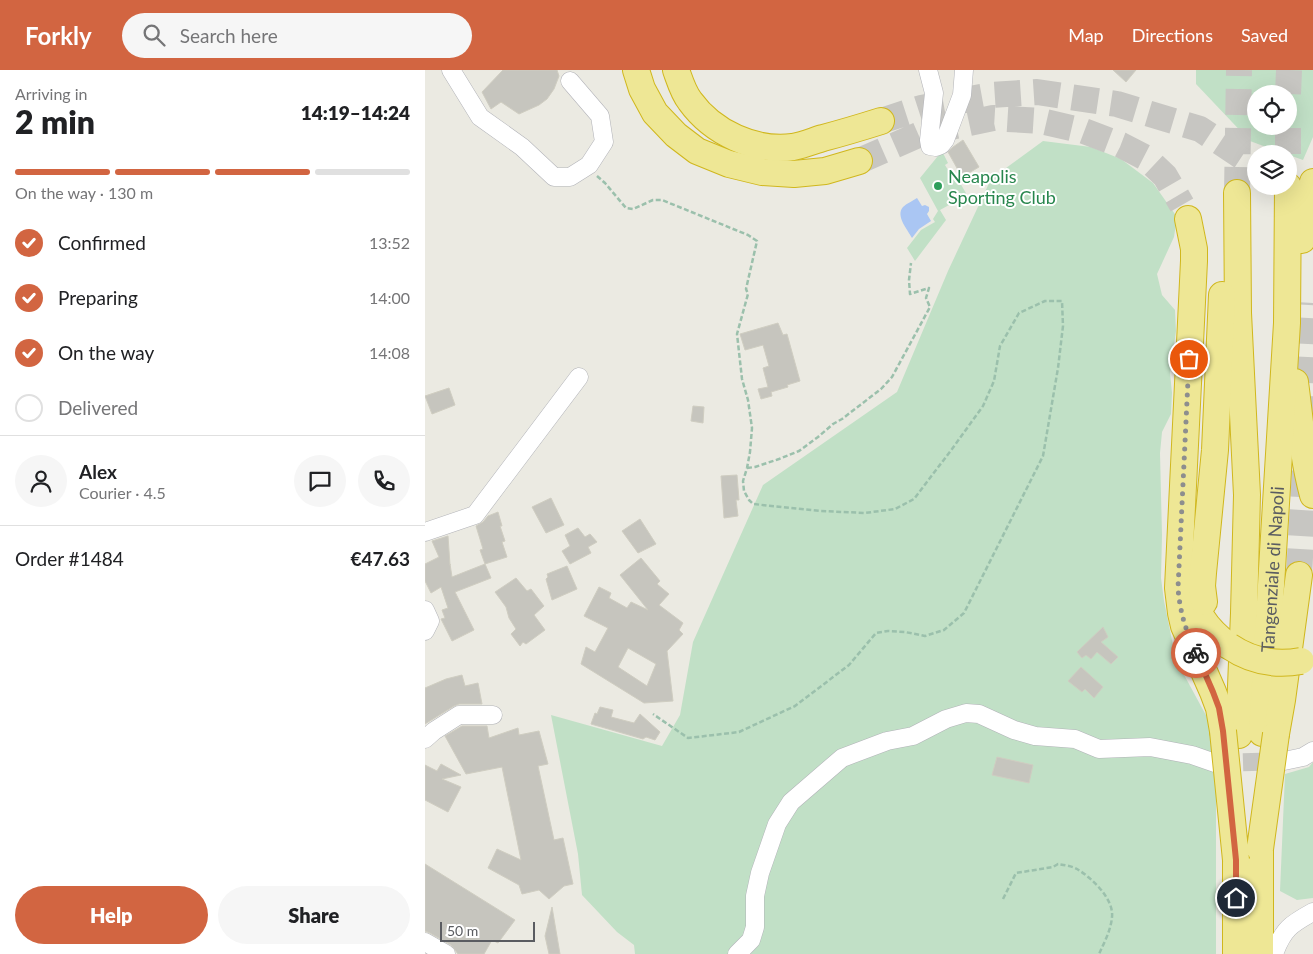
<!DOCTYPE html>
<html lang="en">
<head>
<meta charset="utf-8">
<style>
  body { margin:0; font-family:Lato,sans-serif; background:#f6f6f6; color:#202124; height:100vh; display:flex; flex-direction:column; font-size:19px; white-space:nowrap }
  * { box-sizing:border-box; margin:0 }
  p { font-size:16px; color:#757577 }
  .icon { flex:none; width:28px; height:28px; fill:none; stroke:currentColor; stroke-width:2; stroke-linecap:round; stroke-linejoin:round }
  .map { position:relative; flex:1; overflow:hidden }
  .sheet { display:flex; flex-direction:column; background:#fff; width:425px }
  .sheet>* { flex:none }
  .controls { position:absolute; left:822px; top:15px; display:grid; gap:10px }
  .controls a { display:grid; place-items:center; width:50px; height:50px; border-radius:50%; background:#fff; box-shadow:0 5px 20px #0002; font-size:25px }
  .scale { position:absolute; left:15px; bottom:12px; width:95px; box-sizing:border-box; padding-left:5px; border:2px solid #5a5c61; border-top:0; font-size:14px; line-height:18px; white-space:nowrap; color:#5a5c61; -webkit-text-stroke:4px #fff; paint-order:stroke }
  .pin { position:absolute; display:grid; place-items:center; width:42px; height:42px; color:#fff; margin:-21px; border:2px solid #fff; border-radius:50%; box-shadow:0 1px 5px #0007 }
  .courier { position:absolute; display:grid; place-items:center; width:50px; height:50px; margin:-25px; border:4px solid #d26541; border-radius:50%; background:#fff; color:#222; box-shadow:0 1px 6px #0007 }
  .headline em { font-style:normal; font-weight:800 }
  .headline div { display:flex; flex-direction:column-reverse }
  .headline { display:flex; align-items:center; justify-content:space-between; height:85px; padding:0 15px }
  h1 { font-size:32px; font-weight:800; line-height:38px }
  .bar { display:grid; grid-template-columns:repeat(4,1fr); gap:8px 5px; align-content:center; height:60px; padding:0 15px }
  .bar i { height:6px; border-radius:4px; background:#e0e0e0 }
  .bar .current { background:#d26541 }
  .bar p { grid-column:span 4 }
  .line { display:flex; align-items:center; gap:12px; padding:0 15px; border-top:1px solid #e0e0e0 }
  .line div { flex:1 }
  .round { display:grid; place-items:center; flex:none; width:52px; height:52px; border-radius:26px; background:#f6f6f6 }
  ol { padding:0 15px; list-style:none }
  li { display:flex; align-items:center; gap:15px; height:55px }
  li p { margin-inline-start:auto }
  li .icon { padding:5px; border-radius:50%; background:#d26541; color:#fff; stroke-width:4 }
  li:last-child { color:#757577 }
  li i { width:28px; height:28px; border:2px solid #e0e0e0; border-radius:50% }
  .primary-button { display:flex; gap:10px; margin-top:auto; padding:10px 15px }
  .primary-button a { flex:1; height:58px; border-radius:30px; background:#d26541; color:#fff; font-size:20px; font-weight:800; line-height:58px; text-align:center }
  .primary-button a+a { background:#f6f6f6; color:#202124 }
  header { display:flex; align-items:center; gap:30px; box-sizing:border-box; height:70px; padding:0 25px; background:#d26541; color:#fff }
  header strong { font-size:24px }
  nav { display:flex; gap:28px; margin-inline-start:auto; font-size:18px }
  .search { width:350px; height:45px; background:#f6f6f6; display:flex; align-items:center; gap:12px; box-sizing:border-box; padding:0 18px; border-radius:28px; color:#757577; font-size:19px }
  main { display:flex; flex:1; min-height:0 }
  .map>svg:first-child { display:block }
  .green { fill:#c1e0c6; fill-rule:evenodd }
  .water { fill:#aac6f3 }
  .building { fill:#c6c5be; stroke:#cfcdc1; fill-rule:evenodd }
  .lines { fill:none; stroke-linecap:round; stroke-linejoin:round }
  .minor-tunnel { stroke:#c7c6c2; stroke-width:18; stroke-dasharray:18 9; stroke-linecap:butt }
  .highway-tunnel { stroke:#c7c6c2; stroke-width:26; stroke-dasharray:26 13; stroke-linecap:butt }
  .minor-casing { stroke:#b2b3b8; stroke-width:19 }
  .highway-casing { stroke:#d0b71d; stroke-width:28 }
  .path { stroke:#9bc0ac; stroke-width:2.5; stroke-dasharray:5 2.5; stroke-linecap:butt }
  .minor { stroke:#fff; stroke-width:18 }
  .highway { stroke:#eee795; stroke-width:26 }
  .highway-bridge-casing { stroke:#d0b71d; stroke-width:28; stroke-linecap:butt }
  .highway-bridge { stroke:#eee795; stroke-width:26 }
  .done { stroke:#8d8e8e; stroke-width:5; stroke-dasharray:0 9 }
  .route { stroke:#d26541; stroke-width:6 }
  .leisure-dot { fill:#2e9e5b; stroke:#fff; stroke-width:2 }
  .labels { text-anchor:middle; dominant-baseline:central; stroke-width:4; stroke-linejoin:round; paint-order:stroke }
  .leisure-label { font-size:18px; fill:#27864d; stroke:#fff; text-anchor:start }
  .street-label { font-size:18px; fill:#5a5c61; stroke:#fff }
</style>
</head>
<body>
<header>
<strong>Forkly</strong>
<div class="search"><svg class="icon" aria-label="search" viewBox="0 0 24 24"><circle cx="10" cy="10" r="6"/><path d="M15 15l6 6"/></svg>Search here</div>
<nav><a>Map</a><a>Directions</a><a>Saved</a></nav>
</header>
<main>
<section class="sheet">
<div class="headline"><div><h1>2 min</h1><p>Arriving in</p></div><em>14:19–14:24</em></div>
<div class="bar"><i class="current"></i><i class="current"></i><i class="current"></i><i></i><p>On the way · 130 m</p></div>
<ol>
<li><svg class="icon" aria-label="check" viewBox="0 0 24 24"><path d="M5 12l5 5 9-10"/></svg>Confirmed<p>13:52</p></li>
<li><svg class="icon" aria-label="check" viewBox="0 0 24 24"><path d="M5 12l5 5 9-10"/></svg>Preparing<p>14:00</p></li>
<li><svg class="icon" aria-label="check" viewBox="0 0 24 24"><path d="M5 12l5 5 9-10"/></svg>On the way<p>14:08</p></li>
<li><i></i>Delivered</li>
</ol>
<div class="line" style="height:90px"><a class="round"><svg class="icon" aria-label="person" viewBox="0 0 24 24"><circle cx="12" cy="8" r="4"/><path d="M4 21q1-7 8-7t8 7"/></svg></a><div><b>Alex</b><p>Courier · 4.5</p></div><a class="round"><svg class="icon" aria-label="chat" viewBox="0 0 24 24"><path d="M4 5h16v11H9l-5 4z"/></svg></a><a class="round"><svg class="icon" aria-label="phone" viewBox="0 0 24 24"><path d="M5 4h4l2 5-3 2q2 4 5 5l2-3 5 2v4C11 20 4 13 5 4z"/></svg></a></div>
<div class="line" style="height:65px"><div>Order #1484</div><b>€47.63</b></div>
<div class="primary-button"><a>Help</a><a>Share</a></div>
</section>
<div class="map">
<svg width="888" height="884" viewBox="0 0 888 884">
  <rect width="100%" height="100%" fill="#ebeae2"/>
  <path class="green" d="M 771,0 L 888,0 L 888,67 L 878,90 L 864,85 L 864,84 L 860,84 L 825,71 L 771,14 ZM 831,24 L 864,24 L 864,56 L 831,56 Z
    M 618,71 L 666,77 L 696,89 L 728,113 L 752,147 L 749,167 L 732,204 L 737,225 L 750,240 L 751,261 L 745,303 L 747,323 L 746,344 L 737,362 L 735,383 L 737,465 L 736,508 L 739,531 L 751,590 L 783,649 L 793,685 L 791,731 L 791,884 L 210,884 L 209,875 L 192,862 L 157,825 L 153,784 L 126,645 L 237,676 L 255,645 L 268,572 L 338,415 L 472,322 L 523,201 L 566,109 Z
    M 517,81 L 523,93 L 520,95 L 531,113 L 534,111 L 542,125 L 515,140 L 521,150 L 490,191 L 482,178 L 496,160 L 510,152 L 508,149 L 513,141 L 495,108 Z
    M 888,692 L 888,828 L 872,830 L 855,821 L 860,704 L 884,697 Z"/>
  <path class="water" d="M 492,128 L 497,136 L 500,135 L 504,137 L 504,141 L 502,144 L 506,151 L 494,159 L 487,168 C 483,160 470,146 478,137 C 482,133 488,131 492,128 Z"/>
  <path class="building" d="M 78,0 L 132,0 L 134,6 L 129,19 L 122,29 L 114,35 L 94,44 L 76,32 L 66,39 L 57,22 Z
    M 688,0 L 711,0 L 701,12 Z
    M 538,70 L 554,97 L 537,107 L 523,82 L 528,77 Z
    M 353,253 L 358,265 L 362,264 L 375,311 L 362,315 L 363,317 L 346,322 L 347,326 L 336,329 L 333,319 L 343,317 L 338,298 L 344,296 L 338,275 L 320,280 L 315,264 Z
    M 24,318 L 30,335 L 7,344 L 0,326 Z
    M 268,336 L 279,337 L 278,353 L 266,351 Z
    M 312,405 L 314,430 L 311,430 L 313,446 L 299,448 L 296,406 Z
    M 126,428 L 139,455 L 121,463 L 107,437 Z
    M 73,442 L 77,456 L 75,456 L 80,471 L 77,472 L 82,487 L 60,494 L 55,480 L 58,479 L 51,456 L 58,452 L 63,446 Z
    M 215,449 L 231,474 L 213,483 L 197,461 Z
    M 153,458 L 160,467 L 165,464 L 172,472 L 163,477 L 166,483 L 145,494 L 137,481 L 145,476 L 140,465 Z
    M 23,466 L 25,495 L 25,494 L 27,507 L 60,494 L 66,508 L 30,522 L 49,560 L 27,571 L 16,549 L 20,548 L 17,540 L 23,538 L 16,517 L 6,523 L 0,511 L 0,494 L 14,487 L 7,471 Z
    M 216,488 L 235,511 L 232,514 L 244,524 L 234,535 L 258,553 L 254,560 L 258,564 L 242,581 L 248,631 L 219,633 L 156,594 L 161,577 L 170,582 L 183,558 L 159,546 L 174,517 L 186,523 L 184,528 L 202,538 L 206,532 L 223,540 L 195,505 ZM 203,578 L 231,594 L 222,616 L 193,597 Z
    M 142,496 L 152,519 L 127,530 L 121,509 L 123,507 L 122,504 Z
    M 91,508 L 102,521 L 106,519 L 119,536 L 109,545 L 120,560 L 101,574 L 98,572 L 95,576 L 86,564 L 91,559 L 84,548 L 81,537 L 70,522 Z
    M 678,557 L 683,567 L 676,572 L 693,587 L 686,594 L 672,582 L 666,589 L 661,585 L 657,588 L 652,582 Z
    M 656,597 L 678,617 L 669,628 L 660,619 L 657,622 L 643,611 Z
    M 37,605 L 40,616 L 53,613 L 57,634 L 34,634 L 29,636 L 0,654 L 0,618 L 21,609 Z
    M 175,637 L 188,640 L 186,647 L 209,653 L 215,644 L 235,662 L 230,670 L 221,667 L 218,669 L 166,654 L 170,643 L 172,644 Z
    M 37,656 L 62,656 L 64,668 L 93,658 L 94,665 L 114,661 L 123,694 L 113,696 L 129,770 L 138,768 L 148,814 L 139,816 L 124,829 L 114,820 L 97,824 L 94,815 L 63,798 L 72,779 L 96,790 L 77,697 L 41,704 L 20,666 Z
    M 572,687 L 608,695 L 604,713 L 567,705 Z
    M 16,694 L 36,705 L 17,709 L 36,717 L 23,742 L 0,730 L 0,695 L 12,701 Z
    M 0,794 L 90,850 L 73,873 L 67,870 L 59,884 L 33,884 L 26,875 L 5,863 L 0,861 Z
    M 127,837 L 135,884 L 124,884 L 120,866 Z"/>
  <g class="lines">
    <path class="minor-tunnel" d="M 791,693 L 857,691"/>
    <path class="highway-tunnel" d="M 863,24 L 864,0
      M 456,51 L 496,38 L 567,25 L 612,22 L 692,34 L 775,59 L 831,96
      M 863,84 L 863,56
      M 434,91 L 498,63 L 568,48 L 616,51 L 659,61 L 696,75 L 721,88 L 740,106 L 757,135
      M 812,123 L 814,0
      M 882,352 L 888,233
      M 874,505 L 880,398"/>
    <defs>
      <path id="minor" d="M 26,0 L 55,47 L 97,77 L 129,107 L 145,107 L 164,95 L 179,72 L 175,46 L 145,11
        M 503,0 L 509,23 L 504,70 L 505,76 L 511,77 L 516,75 L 520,70 L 537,25 L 539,0
        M 0,462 L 50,445 L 154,307
        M 0,540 L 5,551 L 0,561
        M 0,669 L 9,661 L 34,645 L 68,645
        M 859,691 L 878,687 L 888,681
        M 0,872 L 21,884
        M 312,884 L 326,870 L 330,857 L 330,826 L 335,803 L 352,754 L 366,732 L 417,688 L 462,671 L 488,666 L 521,649 L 541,643 L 554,644 L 589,660 L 610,666 L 650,669 L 674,679 L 725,677 L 767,685 L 790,693
        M 849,884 C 858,859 866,854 888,842"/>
      <g id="highway">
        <path d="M 211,0 L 217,19 L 230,43 L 251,65 L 272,81 L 304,94 L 337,102 L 369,104 L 400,101 L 434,91"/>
        <path d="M 251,0 C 255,11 258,22 265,31 C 288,63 330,82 368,77 C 378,75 388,71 398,68 C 417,63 437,57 456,51"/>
        <path d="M 812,123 L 813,243 L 822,425 L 819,543 L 814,665"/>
        <path d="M 763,149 L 769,179 L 769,191 L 753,518 L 756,543 L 759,556 L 788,622 L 794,638 L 798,661"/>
        <path d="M 877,170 L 881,136 L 888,112"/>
        <path d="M 870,312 C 875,350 878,388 888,425"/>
        <path d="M 768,512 C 768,542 781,558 804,576"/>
        <path d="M 779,532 L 777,516 L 778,503 L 790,380 L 797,225"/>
        <path id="s1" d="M 837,663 L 862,253 L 863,116"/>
        <path d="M 851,664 L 857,630 L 874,505"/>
        <path d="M 811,884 L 811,790"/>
        <path d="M 835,884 L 835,779"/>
      </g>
    </defs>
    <use href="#minor" class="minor-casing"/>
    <use href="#highway" class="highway-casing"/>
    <path class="path" d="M 172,106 L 180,113 L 201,138 L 208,139 L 228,130 L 237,130 L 323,165 L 332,171 L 321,219 L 323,224 L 312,264 L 317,309 L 323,330 L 327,358 L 325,382 L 322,398 L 318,411 L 319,421 L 324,430 L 328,434 L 396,441 L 440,443 L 470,439 L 489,429 L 527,379 L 558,336 L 569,311 L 575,276 L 594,243 L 620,231 L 637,231 L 638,256 L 633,298 L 618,386 L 539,543 L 519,560 L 500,566 L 480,562 L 463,561 L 451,563 L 424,595 L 370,636 L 314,662 L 263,668 L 228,644
      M 322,398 L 330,397 L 354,389 L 374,381 L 393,367 L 408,354 L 417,349 L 456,319 L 467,307 L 505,237 L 501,228 L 504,218 L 485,224 L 484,210 L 486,193
      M 578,829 L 591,803 L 628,797 L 633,794 C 639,795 647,796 652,799 C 667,808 689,829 687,847 C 686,860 679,873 674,884"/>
    <use href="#minor" class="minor"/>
    <use href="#highway" class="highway"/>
    <defs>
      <path id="highway-bridge" d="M 804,576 C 826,591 849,596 876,591
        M 798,661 L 811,790
        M 835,779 L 851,664"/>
    </defs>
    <use href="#highway-bridge" class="highway-bridge-casing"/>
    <use href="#highway-bridge" class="highway-bridge"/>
  </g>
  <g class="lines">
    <path class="done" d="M 764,289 L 753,518 C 755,543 761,561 771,583"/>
    <path class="route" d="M 771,583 L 788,622 L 794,638 L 798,661 L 811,790 L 811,828"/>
  </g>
  <circle class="leisure-dot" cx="513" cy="116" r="5"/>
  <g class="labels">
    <g class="leisure-label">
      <text x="523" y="106">Neapolis<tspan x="523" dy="21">Sporting Club</tspan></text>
    </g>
    <g class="street-label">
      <text stroke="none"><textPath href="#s1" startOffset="164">Tangenziale di Napoli</textPath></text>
    </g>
  </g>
</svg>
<div class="controls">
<a><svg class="icon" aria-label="locate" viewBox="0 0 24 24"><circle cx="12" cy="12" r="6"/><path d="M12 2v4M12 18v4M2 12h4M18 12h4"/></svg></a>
<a><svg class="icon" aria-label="layers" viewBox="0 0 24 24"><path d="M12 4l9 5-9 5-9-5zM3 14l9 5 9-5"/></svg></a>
</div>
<div class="scale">50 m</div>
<div class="pin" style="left:764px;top:289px;background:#ea580c"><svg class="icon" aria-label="bag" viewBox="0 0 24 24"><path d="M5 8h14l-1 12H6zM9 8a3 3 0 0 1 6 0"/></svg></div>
<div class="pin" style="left:811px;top:828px;background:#1f2937"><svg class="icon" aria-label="home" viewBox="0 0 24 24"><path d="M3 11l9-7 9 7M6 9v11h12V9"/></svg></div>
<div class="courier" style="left:771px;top:583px"><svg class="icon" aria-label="bike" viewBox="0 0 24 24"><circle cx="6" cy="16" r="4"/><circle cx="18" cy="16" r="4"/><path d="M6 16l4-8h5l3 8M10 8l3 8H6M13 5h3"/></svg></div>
</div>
</main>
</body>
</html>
